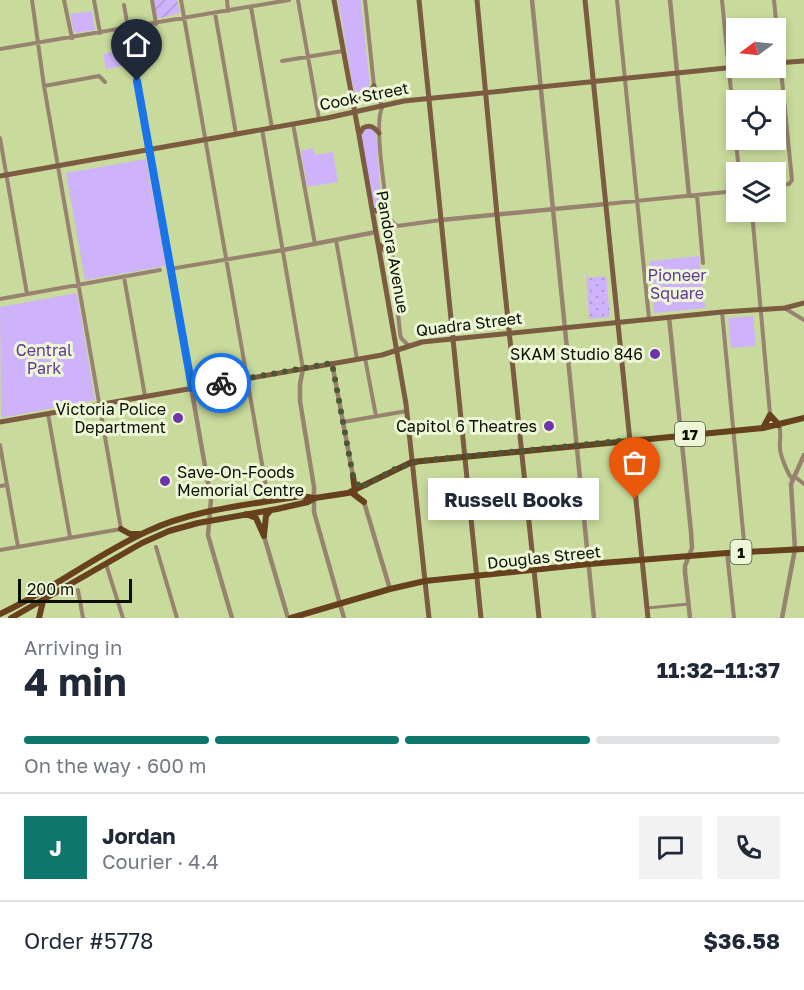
<!DOCTYPE html>
<html lang="en">
<head>
<meta charset="utf-8">
<style>
  body { margin:0; font-family:"Golos Text",sans-serif; background:#f2f2f3; color:#1f2937; height:100vh; display:flex; flex-direction:column; font-size:22px; white-space:nowrap }
  * { box-sizing:border-box; margin:0 }
  p { font-size:20px; color:#747a83 }
  .icon { flex:none; width:33px; height:33px; fill:none; stroke:currentColor; stroke-width:2; stroke-linecap:round; stroke-linejoin:round }
  .map { position:relative; height:618px; overflow:hidden }
  .drawer { display:flex; flex-direction:column; background:#fff; flex:1 }
  .drawer>* { flex:none }
  .needle { width:39px; rotate:255deg }
  .buttons { position:absolute; left:726px; top:18px; display:grid; gap:12px }
  .buttons a { display:grid; place-items:center; width:60px; height:60px; border-radius:0px; background:#fff; box-shadow:0 3px 9px #0003; font-size:30px }
  .scale { position:absolute; left:18px; bottom:15px; width:114px; box-sizing:border-box; padding-left:6px; border:3px solid #0b1000; border-top:0; font-size:16px; line-height:21px; white-space:nowrap; color:#0b1000; -webkit-text-stroke:4px #edf7d8; paint-order:stroke }
  .pin { position:absolute; display:grid; place-items:center; width:51px; height:51px; color:#fff; margin:-62px -26px; border-radius:50% 50% 50% 0; rotate:-45deg; box-shadow:0 0 6px #0007 }
  .pin .icon { rotate:45deg }
  .courier { position:absolute; display:grid; place-items:center; width:60px; height:60px; margin:-30px; border:4px solid #1a73e8; border-radius:50%; background:#fff; color:#222; box-shadow:0 2px 8px #0007 }
  .bubble { position:absolute; height:42px; border-radius:0px; background:#fff; box-shadow:0 3px 9px #0003; font-size:20px; font-weight:700; line-height:42px; text-align:center }
  .summary em { font-style:normal; font-weight:700 }
  .summary div { display:flex; flex-direction:column-reverse }
  .summary { display:flex; align-items:center; justify-content:space-between; height:102px; padding:0 24px }
  h1 { font-size:39px; font-weight:700; line-height:45px }
  .bar { display:grid; grid-template-columns:repeat(4,1fr); gap:9px 6px; align-content:center; height:72px; padding:0 24px }
  .bar i { height:8px; border-radius:4px; background:#e0e1e3 }
  .bar .on { background:#0f766e }
  .bar p { grid-column:span 4 }
  .line { display:flex; align-items:center; gap:15px; padding:0 24px; border-top:2px solid #e0e1e3 }
  .line div { flex:1 }
  .round { display:grid; place-items:center; flex:none; width:63px; height:63px; border-radius:0px; background:#f2f2f3 }
  .map>svg:first-child { display:block }
  .grass { fill:url(#grass-dots) }
  .park { fill:#ceb3fa }
  .garden { fill:url(#garden-furrows) }
  .lines { fill:none; stroke-linecap:round; stroke-linejoin:round }
  .pedestrian { stroke:#988270; stroke-width:3 }
  .minor { stroke:#988270; stroke-width:4 }
  .tertiary { stroke:#988270; stroke-width:4.5 }
  .secondary { stroke:#7c5c41; stroke-width:5 }
  .primary { stroke:#67411d; stroke-width:6 }
  .done { stroke:#4d5737; stroke-width:6; stroke-dasharray:0 10.8 }
  .route { stroke:#1a73e8; stroke-width:8 }
  .poi-dot { fill:#6e35ab; stroke:#edf7d8; stroke-width:2 }
  .labels { text-anchor:middle; dominant-baseline:central; stroke-width:6; stroke-linejoin:round; paint-order:stroke }
  .shield { fill:#edf7d8; stroke:#4f5541; stroke-width:1.5 }
  .shield-label { font-size:15px; font-weight:bold; fill:#0b1000 }
  .street-label { font-size:16px; fill:#0b1000; stroke:#edf7d8 }
  .park-label { font-size:16px; fill:#623894; stroke:#edf7d8 }
  .poi-label { font-size:16px; fill:#0b1000; stroke:#edf7d8; text-anchor:end }
</style>
</head>
<body>
<div class="map">
<svg width="804" height="618" viewBox="0 0 804 618">
  <defs>
    <pattern id="grass-dots" width="8" height="8" patternUnits="userSpaceOnUse" patternTransform="scale(1.5)"><rect width="8" height="8" fill="#ceb3fa"/><path d="M2 2h.1M6 6h.1" fill="none" stroke="#b099d4" stroke-width="1.8" stroke-linecap="round"/></pattern>
    <pattern id="garden-furrows" width="10" height="10" patternUnits="userSpaceOnUse" patternTransform="scale(1.5)"><rect width="10" height="10" fill="#ceb3fa"/><path d="M-1 1l2-2M0 10L10 0M9 11l2-2" fill="none" stroke="#b099d4"/></pattern>
  </defs>
  <rect width="100%" height="100%" fill="#c8db9c"/>
  <path class="grass" d="M 586,271 L 588,278 L 606,276 L 610,317 L 589,319 Z"/>
  <path class="park" d="M 338,0 L 361,0 L 370,87 L 366,96 L 361,97 L 354,92 Z
    M 92,11 L 95,30 L 74,33 L 70,14 Z
    M 127,49 L 130,65 L 106,69 L 103,54 Z
    M 368,128 L 374,129 L 376,134 L 382,210 L 375,209 L 372,199 L 361,135 L 363,130 Z
    M 313,148 L 315,155 L 333,152 L 338,182 L 307,187 L 301,151 Z
    M 146,159 L 166,266 L 85,280 L 66,173 Z
    M 699,256 L 705,308 L 654,313 L 649,261 Z
    M 77,293 L 95,400 L 1,418 L 0,307 Z
    M 753,316 L 756,346 L 731,348 L 728,318 Z"/>
  <path class="garden" d="M 153,0 L 177,0 L 180,13 L 157,19 Z"/>
  <g class="lines">
    <path class="pedestrian" d="M 647,608 L 689,604"/>
    <path class="minor" d="M 64,0 L 72,38
      M 94,0 L 100,33
      M 152,0 L 156,24
      M 181,0 L 266,487 L 265,502
      M 227,0 L 228,11
      M 298,0 L 319,119
      M 365,0 L 374,86 L 376,96 L 383,106 C 373,119 385,190 387,210 L 389,219 L 397,226
      M 617,0 L 649,319
      M 722,0 L 739,172
      M 774,0 L 792,180 L 789,184 L 776,186
      M 124,5 L 149,149
      M 251,7 L 272,128
      M 215,13 L 236,134
      M 0,49 L 289,0
      M 282,61 L 343,51
      M 44,86 L 99,76 L 105,82
      M 293,124 L 315,244
      M 262,129 L 303,369
      M 0,138 L 27,294
      M 697,195 L 703,263
      M 606,204 L 736,191
      M 752,212 L 770,414
      M 396,226 L 390,233 L 400,333 L 401,338 L 408,345
      M 397,226 L 441,220
      M 336,240 L 357,359
      M 170,269 L 283,250
      M 124,277 L 145,396
      M 0,299 L 160,270
      M 786,309 L 804,320
      M 722,312 L 745,552
      M 365,358 L 376,416
      M 48,414 L 70,537
      M 343,422 L 407,411
      M 779,425 C 782,434 779,441 780,449 C 781,457 788,475 793,480
      M 0,445 L 18,547
      M 794,476 L 804,484
      M 0,486 L 7,485
      M 156,547 L 177,618
      M 0,550 L 121,529 L 44,86 L 32,0
      M 727,553 L 734,618
      M 106,564 L 123,618
      M 78,590 L 83,618"/>
    <path class="tertiary" d="M 532,0 L 594,618
      M 670,0 L 689,195
      M 149,149 L 211,500 L 208,535 L 232,618
      M 441,220 L 606,204
      M 283,250 L 376,232
      M 669,317 L 691,532 L 692,548 L 685,566 L 685,572 L 690,618
      M 332,363 L 353,476
      M 303,369 L 300,384 L 300,401 L 314,487 L 314,512 L 344,618
      M 364,502 L 390,589
      M 264,536 L 288,618
      M 782,618 L 795,549 L 791,484 L 804,455"/>
    <path class="secondary" d="M 334,0 L 359,135 L 406,404 L 429,618
      M 419,0 L 481,618
      M 477,0 L 497,215 L 539,618
      M 585,0 L 648,618
      M 776,63 L 804,61
      M 351,93 L 359,99 L 366,98 L 374,86
      M 360,133 L 363,128 C 370,124 374,127 379,133
      M 0,176 L 327,118 L 404,101 L 736,67
      M 373,210 L 381,212 L 387,205
      M 380,245 L 392,258
      M 0,422 L 382,355 L 422,342 L 722,312 L 785,308 L 804,303"/>
    <path class="primary" d="M 763,428 L 770,415 L 779,425
      M 353,476 L 355,491
      M 351,492 L 364,502
      M 246,514 L 256,518 L 264,536
      M 121,529 L 130,534 L 140,534
      M 264,535 L 266,516 L 270,511
      M 0,614 C 52,590 97,554 148,531 C 195,509 250,505 300,496 L 315,498
      M 11,618 L 142,543 L 169,531 L 198,523 L 277,509 L 308,502 L 315,498 L 348,493 L 412,462 L 763,428 L 804,418
      M 39,618 L 43,601
      M 291,618 L 390,589 L 425,581 L 589,564 L 727,553 L 804,549"/>
  </g>
  <g class="lines">
    <path class="done" d="M 221,383 L 332,363 L 353,476 L 360,488 L 397,468 L 420,461 L 629,440 L 635,499"/>
    <path class="route" d="M 137,81 L 192,388 L 221,383"/>
  </g>
  <g class="poi-dot">
    <circle cx="655" cy="354" r="6"/>
    <circle cx="178" cy="418" r="6"/>
    <circle cx="549" cy="426" r="6"/>
    <circle cx="165" cy="481" r="6"/>
  </g>
  <g class="labels">
    <g class="shield">
      <rect x="675" y="422" width="30" height="24" rx="4.5"/>
      <rect x="730.5" y="540" width="21" height="24" rx="4.5"/>
    </g>
    <g class="shield-label">
      <text x="690" y="434">17</text>
      <text x="741" y="552">1</text>
    </g>
    <g class="street-label">
      <text transform="translate(364 96) rotate(-11)">Cook Street</text>
      <text transform="translate(393 252) rotate(80)">Pandora Avenue</text>
      <text transform="translate(469 324) rotate(-7)">Quadra Street</text>
      <text transform="translate(544 557) rotate(-6)">Douglas Street</text>
    </g>
    <g class="park-label">
      <text x="677" y="275">Pioneer<tspan x="677" dy="18">Square</tspan></text>
      <text x="44" y="350">Central<tspan x="44" dy="18">Park</tspan></text>
    </g>
    <g class="poi-label">
      <text x="643" y="354">SKAM Studio 846</text>
      <text x="166" y="409">Victoria Police<tspan x="166" dy="18">Department</tspan></text>
      <text x="537" y="426">Capitol 6 Theatres</text>
      <text x="177" y="472" text-anchor="start">Save-On-Foods<tspan x="177" dy="18">Memorial Centre</tspan></text>
    </g>
  </g>
</svg>
<div class="buttons">
<a><svg class="needle" viewBox="-14 -14 28 28"><path d="M0-13l5 13h-10z" fill="#e53935"/><path d="M0 13l5-13h-10z" fill="#747a83"/></svg></a>
<a><svg class="icon" aria-label="locate" viewBox="0 0 24 24"><circle cx="12" cy="12" r="6"/><path d="M12 2v4M12 18v4M2 12h4M18 12h4"/></svg></a>
<a><svg class="icon" aria-label="layers" viewBox="0 0 24 24"><path d="M12 4l9 5-9 5-9-5zM3 14l9 5 9-5"/></svg></a>
</div>
<div class="scale">200 m</div>
<div class="pin" style="left:635px;top:499px;background:#ea580c"><svg class="icon" aria-label="bag" viewBox="0 0 24 24"><path d="M5 8h14l-1 12H6zM9 8a3 3 0 0 1 6 0"/></svg></div>
<div class="pin" style="left:137px;top:81px;background:#1f2937"><svg class="icon" aria-label="home" viewBox="0 0 24 24"><path d="M3 11l9-7 9 7M6 9v11h12V9"/></svg></div>
<div class="courier" style="left:221px;top:383px"><svg class="icon" aria-label="bike" viewBox="0 0 24 24"><circle cx="6" cy="16" r="4"/><circle cx="18" cy="16" r="4"/><path d="M6 16l4-8h5l3 8M10 8l3 8H6M13 5h3"/></svg></div>
<div class="bubble" style="left:428px;top:478px;width:171px">Russell Books</div>
</div>
<section class="drawer">
<div class="summary"><div><h1>4 min</h1><p>Arriving in</p></div><em>11:32–11:37</em></div>
<div class="bar"><i class="on"></i><i class="on"></i><i class="on"></i><i></i><p>On the way · 600 m</p></div>
<div class="line" style="height:108px"><b class="round" style="background:#0f766e;color:#fff">J</b><div><b>Jordan</b><p>Courier · 4.4</p></div><a class="round"><svg class="icon" aria-label="chat" viewBox="0 0 24 24"><path d="M4 5h16v11H9l-5 4z"/></svg></a><a class="round"><svg class="icon" aria-label="phone" viewBox="0 0 24 24"><path d="M5 4h4l2 5-3 2q2 4 5 5l2-3 5 2v4C11 20 4 13 5 4z"/></svg></a></div>
<div class="line" style="height:78px"><div>Order #5778</div><b>$36.58</b></div>
</section>
</body>
</html>
